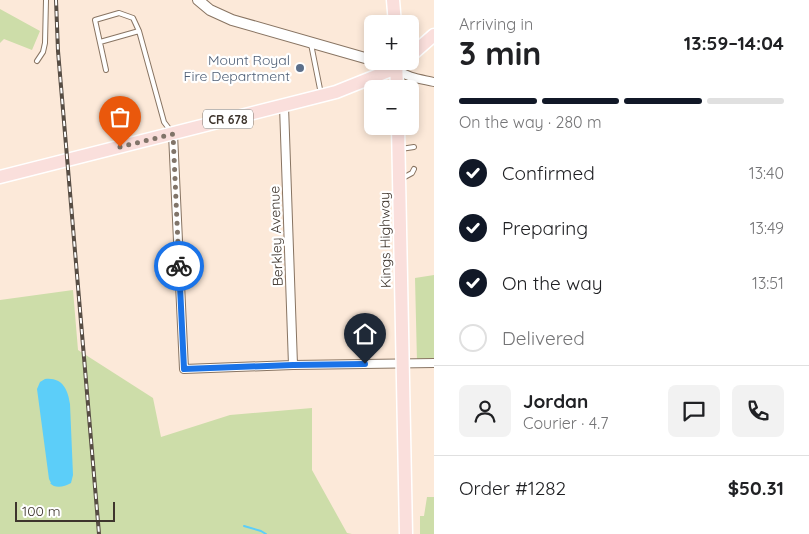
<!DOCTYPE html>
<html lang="en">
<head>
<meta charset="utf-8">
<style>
  body { margin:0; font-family:Quicksand,sans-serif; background:#f2f2f2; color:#202124; height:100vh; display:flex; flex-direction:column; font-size:19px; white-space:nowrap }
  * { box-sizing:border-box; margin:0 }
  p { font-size:16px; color:#757577 }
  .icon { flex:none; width:28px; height:28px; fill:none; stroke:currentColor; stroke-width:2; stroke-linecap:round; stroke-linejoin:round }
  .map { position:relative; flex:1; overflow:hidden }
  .side { display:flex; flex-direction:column; background:#fff; width:375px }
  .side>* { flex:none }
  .buttons { position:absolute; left:364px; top:15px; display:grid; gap:10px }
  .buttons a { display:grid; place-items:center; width:55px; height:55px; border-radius:8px; background:#fff; box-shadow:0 2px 8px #0003; font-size:25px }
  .scale { position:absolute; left:15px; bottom:12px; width:100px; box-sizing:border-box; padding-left:5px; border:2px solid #3e352d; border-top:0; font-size:14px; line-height:18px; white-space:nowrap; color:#3e352d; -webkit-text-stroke:4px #fff; paint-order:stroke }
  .pin { position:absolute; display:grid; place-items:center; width:42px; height:42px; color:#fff; margin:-51px -21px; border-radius:50% 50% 50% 0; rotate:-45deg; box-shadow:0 0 5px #0007 }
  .pin .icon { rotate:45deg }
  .courier { position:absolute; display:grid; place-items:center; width:50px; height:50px; margin:-25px; border:4px solid #1a73e8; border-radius:50%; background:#fff; color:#222; box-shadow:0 1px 6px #0007 }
  .summary em { font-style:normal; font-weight:700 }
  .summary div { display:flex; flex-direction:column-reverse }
  .summary { display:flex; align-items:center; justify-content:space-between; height:85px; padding:0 25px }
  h1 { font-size:32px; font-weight:700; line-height:38px }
  .bar { display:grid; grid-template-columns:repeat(4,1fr); gap:8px 5px; align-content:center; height:60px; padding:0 25px }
  .bar i { height:6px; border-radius:4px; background:#e0e0e0 }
  .bar .current { background:#111827 }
  .bar p { grid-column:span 4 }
  .line { display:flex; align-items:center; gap:12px; padding:0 25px; border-top:1px solid #e0e0e0 }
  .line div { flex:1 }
  .round { display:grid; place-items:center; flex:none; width:52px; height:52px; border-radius:8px; background:#f2f2f2 }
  ol { padding:0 25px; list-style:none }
  li { display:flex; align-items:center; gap:15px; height:55px }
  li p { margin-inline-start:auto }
  li .icon { padding:5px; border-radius:50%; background:#111827; color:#fff; stroke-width:4 }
  li:last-child { color:#757577 }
  li i { width:28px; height:28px; border:2px solid #e0e0e0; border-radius:50% }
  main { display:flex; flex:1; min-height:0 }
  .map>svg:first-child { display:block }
  .green { fill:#cddda9 }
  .water { fill:#5ccef9 }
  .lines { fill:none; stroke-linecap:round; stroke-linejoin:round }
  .stream { stroke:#5ccef9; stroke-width:2 }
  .service-casing { stroke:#887462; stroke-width:6 }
  .minor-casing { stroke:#887462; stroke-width:10 }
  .tertiary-casing { stroke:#887462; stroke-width:12 }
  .primary-casing { stroke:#fff; stroke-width:15 }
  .service { stroke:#fff; stroke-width:4 }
  .minor { stroke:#fff; stroke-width:8 }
  .tertiary { stroke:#fff; stroke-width:10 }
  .primary { stroke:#fadfdc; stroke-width:12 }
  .rail-casing { stroke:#574d44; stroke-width:4 }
  .rail { stroke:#fff; stroke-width:2; stroke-dasharray:5.5; stroke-linecap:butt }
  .done { stroke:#807469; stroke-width:5; stroke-dasharray:0 9 }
  .route { stroke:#1a73e8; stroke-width:6 }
  .service-dot { fill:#5c6f8a; stroke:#fff; stroke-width:2 }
  .labels { text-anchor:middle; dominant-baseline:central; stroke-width:4.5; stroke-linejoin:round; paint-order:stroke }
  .shield { fill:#fff; stroke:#78726c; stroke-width:1 }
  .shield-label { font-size:12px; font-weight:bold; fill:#3e352d }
  .service-label { font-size:14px; fill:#4e5e75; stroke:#fff; text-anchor:end }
  .street-label { font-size:14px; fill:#3e352d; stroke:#fff }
</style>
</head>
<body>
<main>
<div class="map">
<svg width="434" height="534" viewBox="0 0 434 534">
  <rect width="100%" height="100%" fill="#fce9d9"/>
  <path class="green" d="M 0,9 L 40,31 L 32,50 L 4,39 L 0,43 Z
    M 434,275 L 434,362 L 417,362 L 415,278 Z
    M 73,290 L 78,350 L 153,398 L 161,437 L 230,415 L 312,408 L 312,470 L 347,533 L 352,534 L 0,534 L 0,300 Z
    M 427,497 L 434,497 L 434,534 L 420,534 L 420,516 L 424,516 Z"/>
  <path class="water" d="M 45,379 C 62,377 68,389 70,404 L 73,475 L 71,483 C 64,487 55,489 50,483 L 51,483 L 49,479 L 37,389 L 40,382 Z"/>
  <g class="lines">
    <path class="stream" d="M 244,526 L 261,531 L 266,534"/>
    <defs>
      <path id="service" d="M 378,24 L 380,19 L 392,18
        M 100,42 L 139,31
        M 311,44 L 321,94
        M 367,58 L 372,42
        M 37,61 L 43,52 L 45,43 L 46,0
        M 106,70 L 95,20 L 119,13 L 133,18 L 139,31 L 164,122 L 170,130
        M 410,107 L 411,107
        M 400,129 L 414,128
        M 401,149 L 414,147
        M 401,179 L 412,173 L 414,169"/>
      <path id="minor" d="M 397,69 C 407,78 421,79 434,82
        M 284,106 L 293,365
        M 173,134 L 184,369 L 293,365 L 434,363"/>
      <path id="tertiary" d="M 198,0 L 210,10 L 232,20 L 372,60
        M 376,61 L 396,68"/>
      <path id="primary" d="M 393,0 L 395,24
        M 410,56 L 434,35
        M 396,61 L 397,89
        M 398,126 L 406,534
        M 0,177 L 336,92 L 396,68 L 404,61"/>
    </defs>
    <use href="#service" class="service-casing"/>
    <use href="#minor" class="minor-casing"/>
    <use href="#tertiary" class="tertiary-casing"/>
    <use href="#primary" class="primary-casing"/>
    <use href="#service" class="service"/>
    <use href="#minor" class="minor"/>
    <use href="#tertiary" class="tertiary"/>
    <use href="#primary" class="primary"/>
    <defs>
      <path id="rail" d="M 56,0 L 58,51 L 99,534"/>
    </defs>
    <use href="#rail" class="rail-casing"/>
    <use href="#rail" class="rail"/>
  </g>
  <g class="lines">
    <path class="done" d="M 120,147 L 173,134 L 179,266"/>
    <path class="route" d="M 179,266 L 184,369 L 293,365 L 365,364"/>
  </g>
  <circle class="service-dot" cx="300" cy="68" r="5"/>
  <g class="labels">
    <rect class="shield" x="203" y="109.5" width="50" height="19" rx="4"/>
    <g class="shield-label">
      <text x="228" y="119">CR 678</text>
    </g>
    <g class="service-label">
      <text x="290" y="60">Mount Royal<tspan x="290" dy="16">Fire Department</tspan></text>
    </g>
    <g class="street-label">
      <text transform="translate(276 236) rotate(-92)">Berkley Avenue</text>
      <text transform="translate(385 240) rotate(-91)">Kings Highway</text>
    </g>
  </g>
</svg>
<div class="buttons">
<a>+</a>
<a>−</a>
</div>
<div class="scale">100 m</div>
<div class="pin" style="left:120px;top:147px;background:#ea580c"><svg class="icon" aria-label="bag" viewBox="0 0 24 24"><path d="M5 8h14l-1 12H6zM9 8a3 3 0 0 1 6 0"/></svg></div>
<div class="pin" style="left:365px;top:364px;background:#1f2937"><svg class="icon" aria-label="home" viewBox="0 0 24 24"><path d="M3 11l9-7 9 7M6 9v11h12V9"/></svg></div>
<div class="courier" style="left:179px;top:266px"><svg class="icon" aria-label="bike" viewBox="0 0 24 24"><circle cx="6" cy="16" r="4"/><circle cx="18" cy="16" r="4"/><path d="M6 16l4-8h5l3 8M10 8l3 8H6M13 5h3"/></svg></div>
</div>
<section class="side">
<div class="summary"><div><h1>3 min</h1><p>Arriving in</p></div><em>13:59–14:04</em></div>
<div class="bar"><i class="current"></i><i class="current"></i><i class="current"></i><i></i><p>On the way · 280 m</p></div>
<ol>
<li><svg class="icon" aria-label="check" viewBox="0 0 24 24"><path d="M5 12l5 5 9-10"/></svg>Confirmed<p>13:40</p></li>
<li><svg class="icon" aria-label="check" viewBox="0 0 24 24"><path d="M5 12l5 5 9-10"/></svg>Preparing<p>13:49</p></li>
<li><svg class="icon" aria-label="check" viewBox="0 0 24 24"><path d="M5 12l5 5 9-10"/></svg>On the way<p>13:51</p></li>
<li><i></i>Delivered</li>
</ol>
<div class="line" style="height:90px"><a class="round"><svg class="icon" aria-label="person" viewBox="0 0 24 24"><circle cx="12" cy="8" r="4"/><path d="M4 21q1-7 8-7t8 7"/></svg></a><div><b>Jordan</b><p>Courier · 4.7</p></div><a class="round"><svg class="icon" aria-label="chat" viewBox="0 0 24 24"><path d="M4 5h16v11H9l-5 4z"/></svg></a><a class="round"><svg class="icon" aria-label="phone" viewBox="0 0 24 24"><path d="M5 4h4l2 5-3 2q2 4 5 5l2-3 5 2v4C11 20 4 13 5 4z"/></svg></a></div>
<div class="line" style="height:65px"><div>Order #1282</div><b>$50.31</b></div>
</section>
</main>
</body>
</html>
